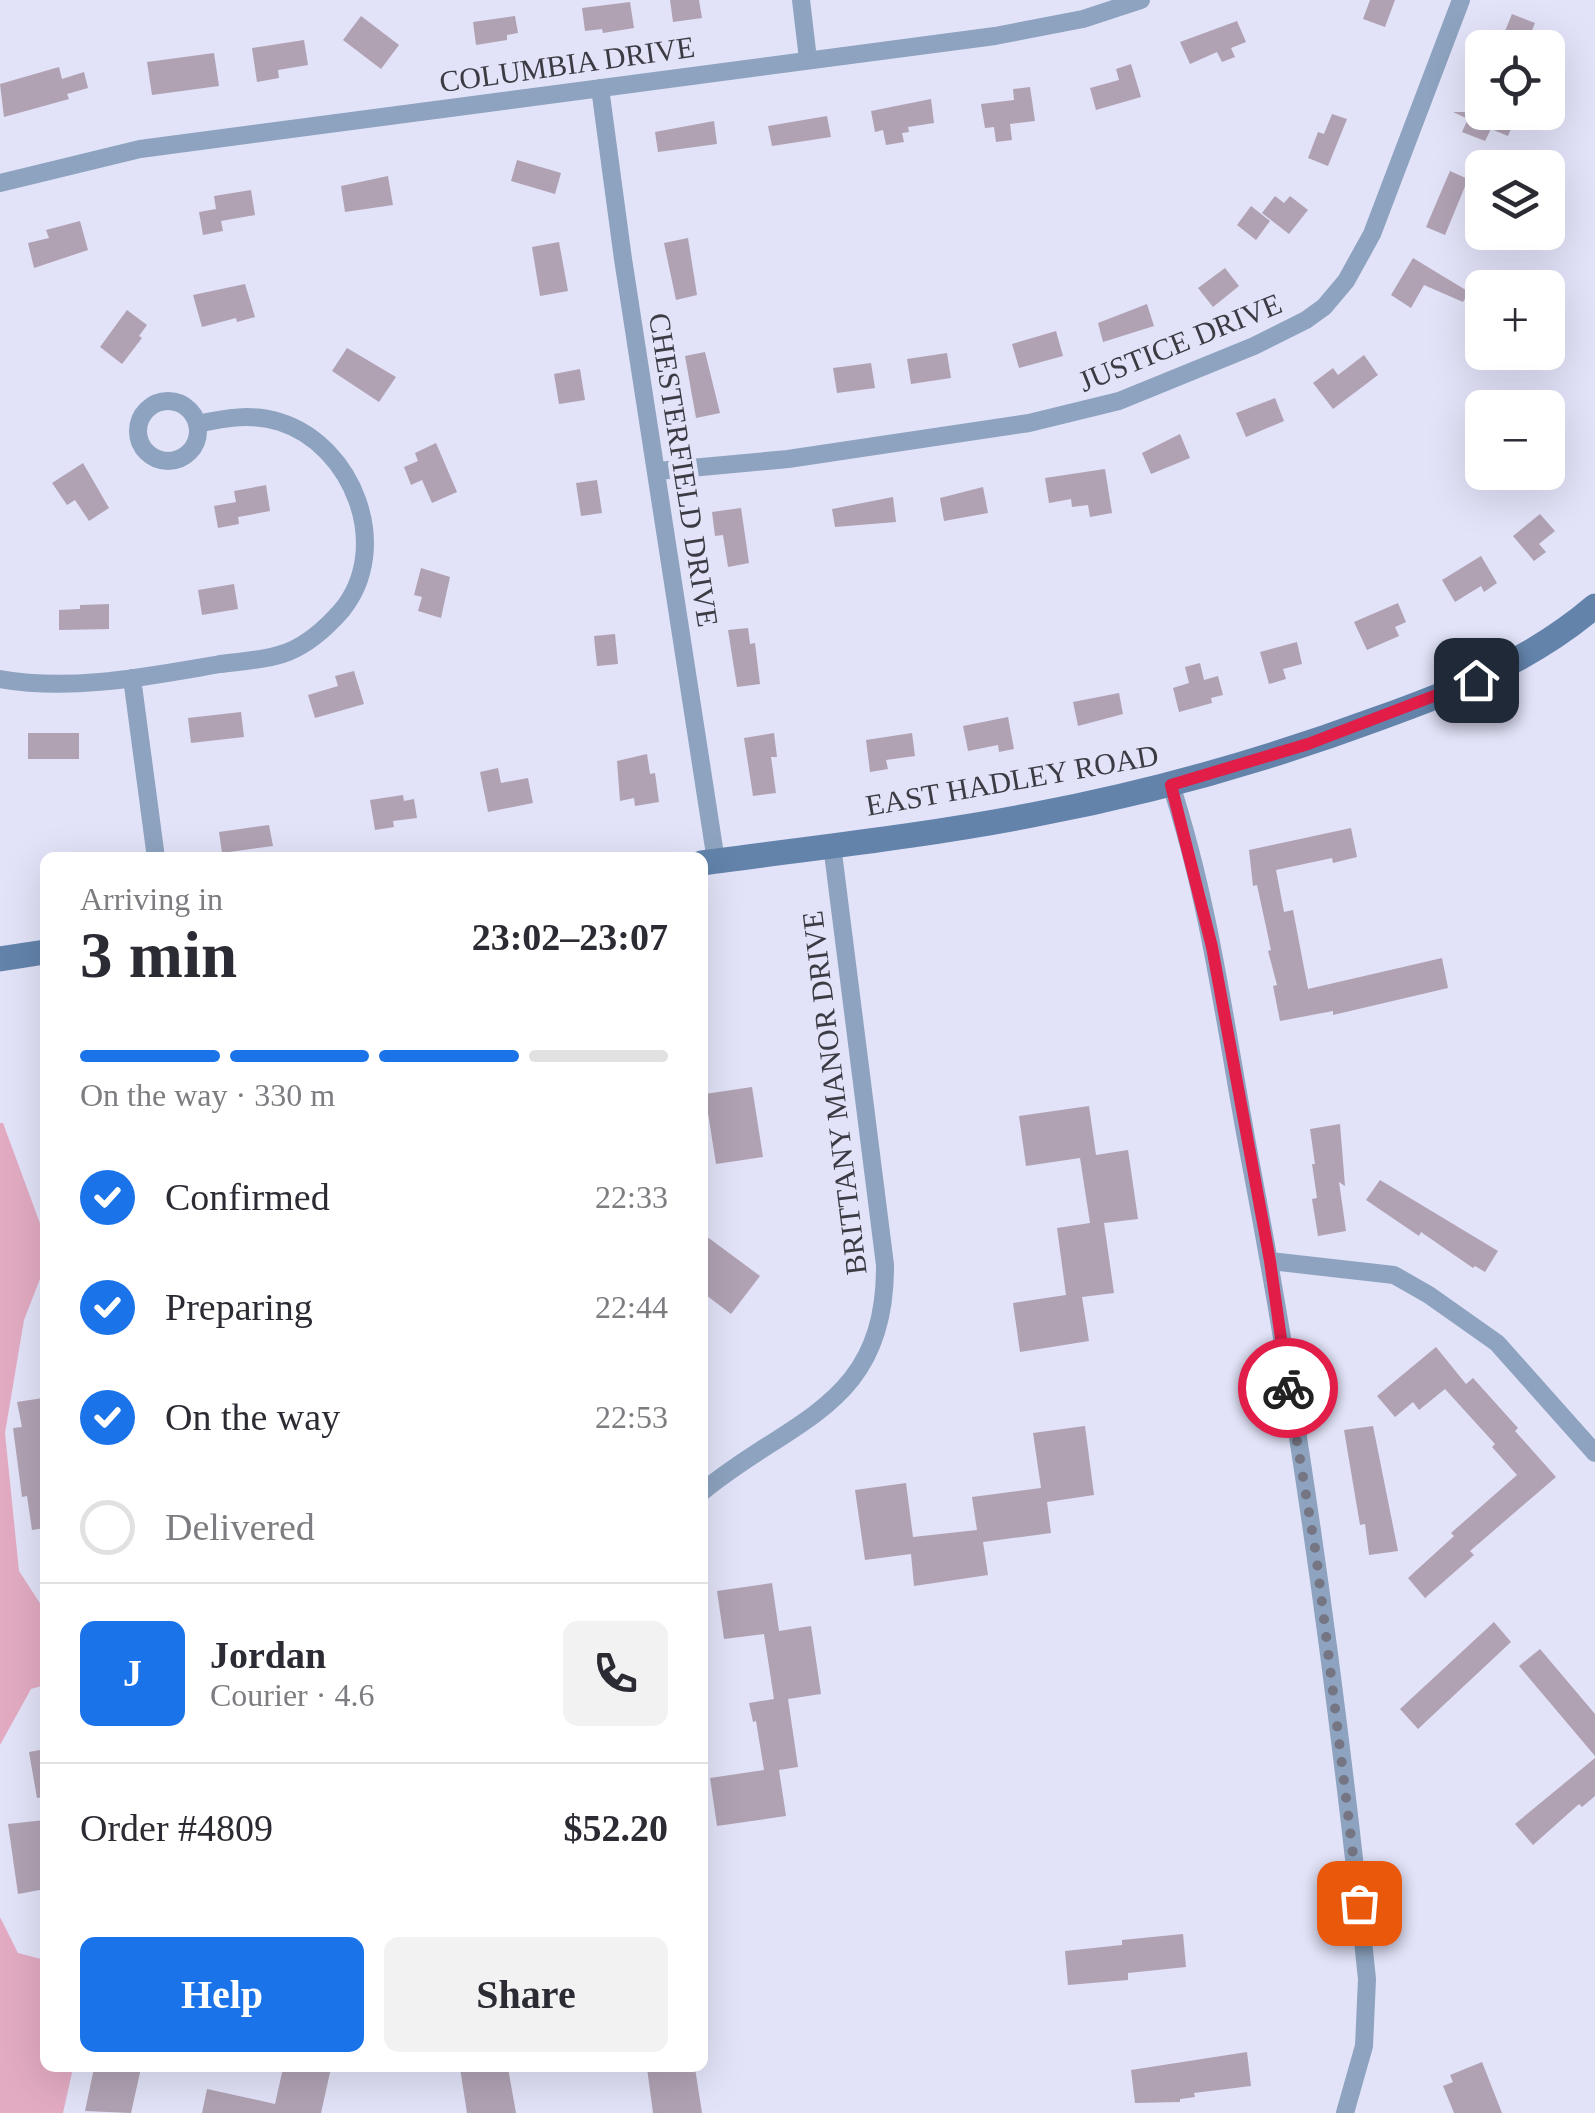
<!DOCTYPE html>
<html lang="en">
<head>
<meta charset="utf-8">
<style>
  body { margin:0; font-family:"Times New Roman",serif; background:#f2f2f3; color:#2b2b33; height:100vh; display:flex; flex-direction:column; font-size:38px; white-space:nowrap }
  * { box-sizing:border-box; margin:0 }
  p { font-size:32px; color:#7c7c81 }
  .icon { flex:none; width:55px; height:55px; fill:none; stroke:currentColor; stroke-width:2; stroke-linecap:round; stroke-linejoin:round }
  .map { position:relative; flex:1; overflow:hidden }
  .panel { position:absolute; left:40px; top:852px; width:668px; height:1220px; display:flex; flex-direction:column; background:#fff; border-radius:15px; box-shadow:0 10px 40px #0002 }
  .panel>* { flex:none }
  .fabs { position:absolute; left:1465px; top:30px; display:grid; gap:20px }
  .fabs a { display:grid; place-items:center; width:100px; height:100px; border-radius:15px; background:#fff; box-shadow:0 10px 40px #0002; font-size:50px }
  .pin { position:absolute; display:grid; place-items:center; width:85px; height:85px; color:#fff; margin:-42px; border-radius:20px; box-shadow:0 5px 15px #0006 }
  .courier { position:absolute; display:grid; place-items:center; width:100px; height:100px; margin:-50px; border:8px solid #e11d48; border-radius:50%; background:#fff; color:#222; box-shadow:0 2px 12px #0007 }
  .head em { font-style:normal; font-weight:700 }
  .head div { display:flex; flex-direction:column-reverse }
  .head { display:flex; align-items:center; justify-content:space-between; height:170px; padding:0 40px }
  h1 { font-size:65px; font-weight:700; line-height:75px }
  .bar { display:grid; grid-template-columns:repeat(4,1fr); gap:15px 10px; align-content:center; height:120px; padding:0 40px }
  .bar i { height:12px; border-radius:8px; background:#e1e1e2 }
  .bar .active { background:#1a73e8 }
  .bar p { grid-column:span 4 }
  .line { display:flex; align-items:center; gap:25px; padding:0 40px; border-top:2px solid #e1e1e2 }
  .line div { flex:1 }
  .round { display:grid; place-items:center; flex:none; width:105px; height:105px; border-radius:15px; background:#f2f2f3 }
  ol { padding:0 40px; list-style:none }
  li { display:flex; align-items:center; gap:30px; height:110px }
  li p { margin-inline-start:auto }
  li .icon { padding:10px; border-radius:50%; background:#1a73e8; color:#fff; stroke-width:4 }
  li:last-child { color:#7c7c81 }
  li i { width:55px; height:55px; border:5px solid #e1e1e2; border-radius:50% }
  .primary-button { display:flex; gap:20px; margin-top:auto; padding:20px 40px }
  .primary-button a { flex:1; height:115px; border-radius:15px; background:#1a73e8; color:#fff; font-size:40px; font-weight:700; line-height:115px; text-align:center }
  .primary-button a+a { background:#f2f2f3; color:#2b2b33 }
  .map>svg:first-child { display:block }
  .green { fill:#e2abc2 }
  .building { fill:#b0a2b3 }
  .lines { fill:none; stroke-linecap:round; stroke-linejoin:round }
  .street { stroke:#8da3bf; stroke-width:18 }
  .secondary { stroke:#6383ab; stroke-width:25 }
  .done { stroke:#757583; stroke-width:10; stroke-dasharray:0 18 }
  .route { stroke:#e11d48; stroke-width:12 }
  .labels { text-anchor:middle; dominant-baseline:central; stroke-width:9; stroke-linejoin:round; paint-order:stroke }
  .street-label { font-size:30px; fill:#3b3b44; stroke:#e2e2f8 }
</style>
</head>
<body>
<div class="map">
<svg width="1595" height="2113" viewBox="0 0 1595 2113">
  <rect width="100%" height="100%" fill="#e2e2f8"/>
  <path class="green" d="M 0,1123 L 3,1123 L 45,1237 L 45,1266 L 24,1320 L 5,1433 L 19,1571 L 45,1611 L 45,1685 L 31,1689 L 0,1745 Z
    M 0,1917 L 18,1953 L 45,1960 L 45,2068 L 73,2068 L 63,2113 L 0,2113 Z"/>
  <path class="building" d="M 670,0 L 699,0 L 702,18 L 673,22 Z
    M 1370,0 L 1395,0 L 1385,27 L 1363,19 Z
    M 630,2 L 634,28 L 603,33 L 602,29 L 585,31 L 582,8 Z
    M 1512,14 L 1535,23 L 1525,48 L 1498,48 Z
    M 361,16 L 399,45 L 381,69 L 343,40 Z
    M 515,16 L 518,33 L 507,35 L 507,40 L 476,45 L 473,22 Z
    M 1237,21 L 1246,42 L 1231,48 L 1235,57 L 1222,62 L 1217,52 L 1190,64 L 1180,42 Z
    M 304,40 L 308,65 L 278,70 L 279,78 L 257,82 L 252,48 Z
    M 214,53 L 219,86 L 152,95 L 147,62 Z
    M 1131,64 L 1141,97 L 1096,110 L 1090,88 L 1119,80 L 1116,69 Z
    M 59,67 L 62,79 L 84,72 L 88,88 L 67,94 L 69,99 L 4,117 L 0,84 Z
    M 1030,87 L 1035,121 L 1010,124 L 1012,140 L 996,142 L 994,127 L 985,128 L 981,104 L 1014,100 L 1013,89 Z
    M 931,99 L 934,123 L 908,127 L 909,132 L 902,133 L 904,142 L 886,145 L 883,130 L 875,132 L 871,111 Z
    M 1453,112 L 1500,112 L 1515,119 L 1508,136 L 1491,129 L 1485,141 L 1462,132 L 1468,119 Z
    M 1332,114 L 1347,119 L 1328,166 L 1308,158 L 1318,132 L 1324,134 Z
    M 827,116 L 831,137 L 772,146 L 768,126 Z
    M 714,121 L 717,144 L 658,152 L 655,132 Z
    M 517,160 L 561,173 L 555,194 L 511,181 Z
    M 1450,171 L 1468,179 L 1445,235 L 1426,227 Z
    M 388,176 L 393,205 L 345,212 L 341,186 Z
    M 251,190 L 255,215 L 221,221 L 223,231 L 203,235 L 199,212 L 216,209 L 214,196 Z
    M 1275,196 L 1284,203 L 1290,196 L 1308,210 L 1289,234 L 1262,213 Z
    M 1251,206 L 1270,221 L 1256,240 L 1237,225 Z
    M 80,221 L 88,250 L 34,268 L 28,243 L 49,238 L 46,230 Z
    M 688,238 L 697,295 L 676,300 L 664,243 Z
    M 559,242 L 568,291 L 540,296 L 532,247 Z
    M 1413,258 L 1469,292 L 1463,302 L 1424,285 L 1411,308 L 1391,295 Z
    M 1225,268 L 1239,286 L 1213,307 L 1198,288 Z
    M 245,284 L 255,317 L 237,322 L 236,318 L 202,327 L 193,295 Z
    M 1147,304 L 1154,326 L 1103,342 L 1098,323 Z
    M 127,310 L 147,325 L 139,336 L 142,338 L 122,364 L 100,347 Z
    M 1056,331 L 1063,356 L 1019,368 L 1012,344 Z
    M 347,348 L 396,377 L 379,402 L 332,371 Z
    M 705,352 L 720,413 L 696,418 L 685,356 Z
    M 947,353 L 951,378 L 911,384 L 907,359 Z
    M 1364,355 L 1378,375 L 1333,409 L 1313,383 L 1333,368 L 1338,375 Z
    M 871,363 L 875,388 L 837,393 L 833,368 Z
    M 580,369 L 585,400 L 559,404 L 554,374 Z
    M 1275,398 L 1284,421 L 1246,437 L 1236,413 Z
    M 1180,434 L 1190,458 L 1151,474 L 1142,453 Z
    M 436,443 L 457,492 L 432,503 L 422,480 L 411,485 L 404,467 L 418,461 L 415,453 Z
    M 83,463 L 109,508 L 89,521 L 75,500 L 67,505 L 52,483 Z
    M 1105,469 L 1112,513 L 1090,517 L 1088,505 L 1072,507 L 1071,499 L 1049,503 L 1045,478 Z
    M 597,480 L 602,513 L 581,516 L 576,483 Z
    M 266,485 L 270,511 L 238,517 L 239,524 L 218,528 L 214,506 L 236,502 L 234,491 Z
    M 983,487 L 988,513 L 944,521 L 940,498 Z
    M 893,497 L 896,522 L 835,527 L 832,509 Z
    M 741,508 L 749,563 L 728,567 L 723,535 L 715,536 L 712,512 Z
    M 1540,514 L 1555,531 L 1539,544 L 1546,552 L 1534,561 L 1513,536 Z
    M 1481,556 L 1497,583 L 1484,592 L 1481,586 L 1455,602 L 1442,580 Z
    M 421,568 L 450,577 L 441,618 L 418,611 L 422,597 L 414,595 Z
    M 234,584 L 238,609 L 202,615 L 198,590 Z
    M 1398,603 L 1406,622 L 1395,627 L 1399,636 L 1367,650 L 1354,622 Z
    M 109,604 L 109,629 L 59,630 L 59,610 L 80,609 L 80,605 Z
    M 748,628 L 750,644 L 755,643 L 760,684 L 737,687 L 728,630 Z
    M 615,634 L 618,664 L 597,666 L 594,636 Z
    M 1297,642 L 1302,664 L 1283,669 L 1286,679 L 1269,684 L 1260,652 Z
    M 1200,663 L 1204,680 L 1218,676 L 1223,695 L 1211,698 L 1212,703 L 1179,712 L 1173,688 L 1189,683 L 1185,667 Z
    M 354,671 L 364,704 L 315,718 L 308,695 L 338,686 L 335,676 Z
    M 1119,693 L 1123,714 L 1078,726 L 1073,702 Z
    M 241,712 L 244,737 L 191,743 L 188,718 Z
    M 1008,717 L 1014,749 L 999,752 L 998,745 L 968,751 L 963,726 Z
    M 28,733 L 79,733 L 79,759 L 28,759 Z
    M 774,733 L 777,757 L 771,757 L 776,793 L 753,796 L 744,738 Z
    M 912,733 L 915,756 L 886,760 L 888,769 L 870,772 L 866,740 Z
    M 647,754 L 650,774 L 655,773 L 659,802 L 635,806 L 634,798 L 620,801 L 617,761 Z
    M 498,768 L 501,783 L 528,778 L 533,803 L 488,812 L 480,772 Z
    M 403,795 L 404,801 L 414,799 L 417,818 L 393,821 L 394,827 L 375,830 L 370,800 Z
    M 269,825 L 273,846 L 222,853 L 219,832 Z
    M 1351,828 L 1357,857 L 1333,863 L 1332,858 L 1276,870 L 1284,912 L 1293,910 L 1308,989 L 1442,958 L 1448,988 L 1333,1015 L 1333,1011 L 1280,1021 L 1273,986 L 1277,985 L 1268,951 L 1271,950 L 1257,885 L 1253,886 L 1249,850 Z
    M 752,1087 L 763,1157 L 716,1164 L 705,1094 Z
    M 1089,1106 L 1096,1155 L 1128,1150 L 1138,1219 L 1104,1223 L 1114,1293 L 1082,1297 L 1089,1341 L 1020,1352 L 1013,1303 L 1066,1295 L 1057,1228 L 1090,1223 L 1080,1158 L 1026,1166 L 1019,1116 Z
    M 1340,1124 L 1345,1186 L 1339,1182 L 1346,1231 L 1318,1236 L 1312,1199 L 1317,1198 L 1312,1164 L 1315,1164 L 1310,1129 Z
    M 1380,1180 L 1498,1251 L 1485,1272 L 1475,1266 L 1473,1268 L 1421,1232 L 1419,1236 L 1366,1200 Z
    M 702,1233 L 760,1276 L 731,1314 L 702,1292 Z
    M 1436,1347 L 1466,1384 L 1473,1378 L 1518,1428 L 1515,1431 L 1556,1477 L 1470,1551 L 1474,1555 L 1425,1598 L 1408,1578 L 1454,1536 L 1451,1533 L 1517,1475 L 1492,1447 L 1495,1444 L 1445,1389 L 1419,1410 L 1413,1402 L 1395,1417 L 1377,1396 Z
    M 43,1398 L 45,1528 L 32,1530 L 27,1496 L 22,1497 L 13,1428 L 22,1427 L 17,1402 Z
    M 1085,1426 L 1094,1495 L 1047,1502 L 1051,1533 L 983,1542 L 988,1575 L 914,1586 L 911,1554 L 865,1560 L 855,1490 L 906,1483 L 913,1537 L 977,1530 L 972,1497 L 1041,1488 L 1033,1433 Z
    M 1373,1426 L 1398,1551 L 1369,1555 L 1365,1524 L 1360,1525 L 1344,1430 Z
    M 772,1583 L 779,1631 L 811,1626 L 821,1694 L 788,1699 L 798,1767 L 779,1770 L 786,1816 L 717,1826 L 710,1778 L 764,1770 L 756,1721 L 753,1722 L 749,1703 L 774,1699 L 764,1634 L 724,1639 L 717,1591 Z
    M 1494,1622 L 1511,1642 L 1418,1729 L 1400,1709 Z
    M 1540,1649 L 1595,1714 L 1595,1756 L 1519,1666 Z
    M 45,1749 L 45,1797 L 37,1798 L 29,1752 Z
    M 1595,1758 L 1595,1796 L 1582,1807 L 1579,1804 L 1533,1845 L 1515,1824 Z
    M 45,1820 L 45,1889 L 18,1894 L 8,1824 Z
    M 1183,1934 L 1186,1967 L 1128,1973 L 1128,1980 L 1068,1985 L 1065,1951 L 1122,1945 L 1122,1940 Z
    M 1247,2052 L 1251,2086 L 1194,2093 L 1195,2097 L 1180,2099 L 1180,2102 L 1135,2103 L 1131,2070 Z
    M 1482,2062 L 1502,2113 L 1454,2113 L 1443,2086 L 1453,2082 L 1450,2075 Z
    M 94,2068 L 141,2068 L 131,2113 L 85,2111 Z
    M 283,2068 L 331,2068 L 321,2113 L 202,2113 L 207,2089 L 275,2104 Z
    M 460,2068 L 508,2068 L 516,2113 L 467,2113 Z
    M 647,2068 L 695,2068 L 702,2113 L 653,2113 Z"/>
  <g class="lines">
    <path class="street" d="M 801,0 L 808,59
      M 600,88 L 623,259 L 716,861
      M 0,183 L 140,149 L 995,36 L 1083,19 L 1141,0
      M138 431a30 30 0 1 1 60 0a30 30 0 1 1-60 0Z
      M 658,471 L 788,459 L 1029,423 L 1119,401 L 1254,346 L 1306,320 L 1324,307 L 1346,281 L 1372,234 L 1461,0
      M 132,678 L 156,858
      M 0,679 C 72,692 149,676 220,664 C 243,661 267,660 288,652 C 308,644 328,626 342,610 C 393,547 353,445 280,422 C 252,413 225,418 197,424
      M 1171,785 C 1212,910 1227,1041 1252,1170 C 1303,1437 1339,1708 1367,1979 L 1364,2046 L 1345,2113
      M 1270,1261 L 1394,1275 L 1429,1295 L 1497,1343 L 1595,1453
      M 702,1492 C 791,1418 886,1407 885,1265 L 832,845"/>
    <path class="secondary" d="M 702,863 C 812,848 924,836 1032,815 C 1149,793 1263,761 1374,720 C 1453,692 1531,661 1595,606
      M 0,959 L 45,952"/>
  </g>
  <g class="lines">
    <path class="done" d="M 1288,1388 L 1316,1554 L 1359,1903"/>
    <path class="route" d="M 1288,1388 L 1270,1261 L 1212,947 L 1171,785 L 1308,744 L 1476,680"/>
  </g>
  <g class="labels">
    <g class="street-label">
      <text transform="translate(567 64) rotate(-8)">COLUMBIA DRIVE</text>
      <text transform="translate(1180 342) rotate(-22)">JUSTICE DRIVE</text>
      <text transform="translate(684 470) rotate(81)">CHESTERFIELD DRIVE</text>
      <text transform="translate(1012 780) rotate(-10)">EAST HADLEY ROAD</text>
      <text transform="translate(834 1093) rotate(-97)">BRITTANY MANOR DRIVE</text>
    </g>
  </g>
</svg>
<div class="fabs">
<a><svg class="icon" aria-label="locate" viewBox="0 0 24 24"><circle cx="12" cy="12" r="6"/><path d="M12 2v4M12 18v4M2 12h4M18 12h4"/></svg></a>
<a><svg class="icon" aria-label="layers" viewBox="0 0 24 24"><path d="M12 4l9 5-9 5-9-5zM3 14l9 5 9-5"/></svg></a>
<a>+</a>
<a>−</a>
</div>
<div class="pin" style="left:1359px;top:1903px;background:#ea580c"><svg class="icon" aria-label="bag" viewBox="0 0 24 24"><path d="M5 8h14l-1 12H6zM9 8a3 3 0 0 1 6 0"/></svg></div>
<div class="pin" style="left:1476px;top:680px;background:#1f2937"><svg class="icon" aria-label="home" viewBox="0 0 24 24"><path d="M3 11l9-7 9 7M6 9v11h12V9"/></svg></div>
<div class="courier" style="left:1288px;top:1388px"><svg class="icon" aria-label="bike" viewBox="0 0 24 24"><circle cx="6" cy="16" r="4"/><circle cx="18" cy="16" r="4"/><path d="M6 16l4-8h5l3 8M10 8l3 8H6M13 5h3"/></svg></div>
<section class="panel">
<div class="head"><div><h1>3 min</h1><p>Arriving in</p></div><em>23:02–23:07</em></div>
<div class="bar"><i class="active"></i><i class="active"></i><i class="active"></i><i></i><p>On the way · 330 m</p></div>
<ol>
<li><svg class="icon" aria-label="check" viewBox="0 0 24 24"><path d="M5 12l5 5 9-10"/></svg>Confirmed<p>22:33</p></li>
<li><svg class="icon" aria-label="check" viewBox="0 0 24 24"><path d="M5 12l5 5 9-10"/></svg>Preparing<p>22:44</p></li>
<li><svg class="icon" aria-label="check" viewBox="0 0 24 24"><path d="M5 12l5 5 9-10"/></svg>On the way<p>22:53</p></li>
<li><i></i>Delivered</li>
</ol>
<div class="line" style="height:180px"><b class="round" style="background:#1a73e8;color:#fff">J</b><div><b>Jordan</b><p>Courier · 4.6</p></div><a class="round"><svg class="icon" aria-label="phone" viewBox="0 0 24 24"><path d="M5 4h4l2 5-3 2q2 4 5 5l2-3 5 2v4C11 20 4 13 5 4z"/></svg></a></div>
<div class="line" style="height:130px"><div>Order #4809</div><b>$52.20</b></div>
<div class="primary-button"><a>Help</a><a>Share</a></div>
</section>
</div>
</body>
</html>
